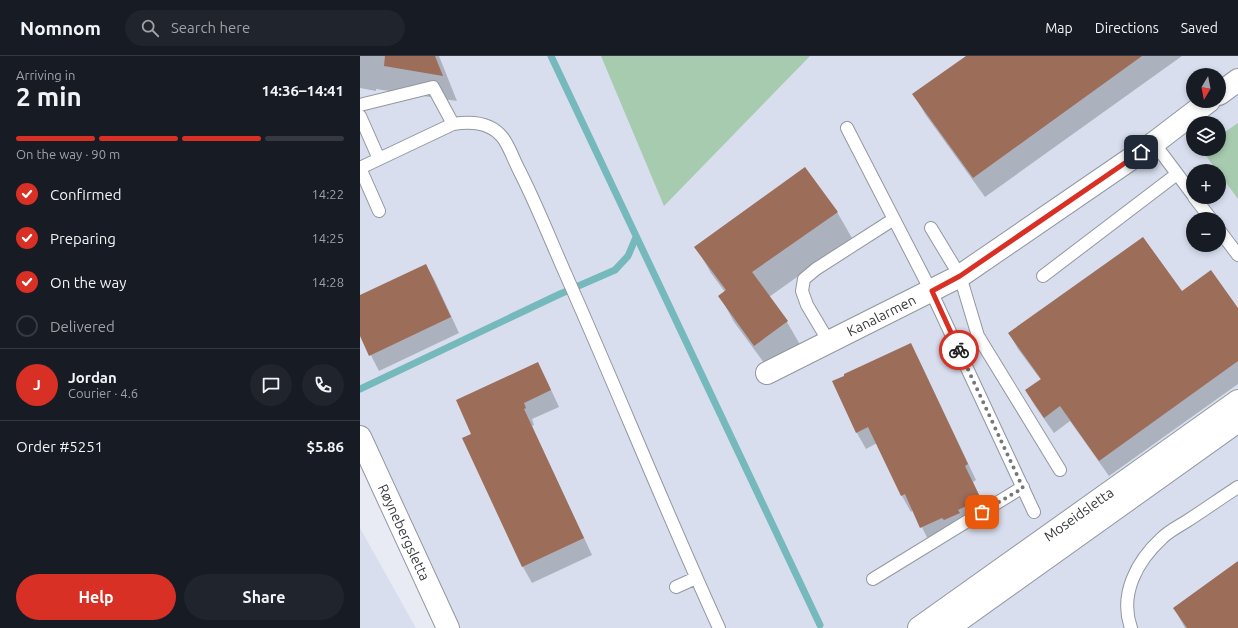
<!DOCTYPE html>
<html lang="en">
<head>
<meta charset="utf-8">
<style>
  body { margin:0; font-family:Ubuntu,sans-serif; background:#20242c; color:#f1f3f6; height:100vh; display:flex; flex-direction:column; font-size:15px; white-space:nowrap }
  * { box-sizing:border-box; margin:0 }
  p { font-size:13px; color:#9ea1a6 }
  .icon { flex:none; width:22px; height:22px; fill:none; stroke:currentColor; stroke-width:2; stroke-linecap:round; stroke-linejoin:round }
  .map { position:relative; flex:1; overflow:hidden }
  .details { display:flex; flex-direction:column; background:#171b24; width:360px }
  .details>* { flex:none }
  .needle { width:26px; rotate:190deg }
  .fabs { position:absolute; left:826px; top:12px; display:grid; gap:8px }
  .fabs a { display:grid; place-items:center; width:40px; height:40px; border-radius:50%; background:#171b24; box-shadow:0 2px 6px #0003; font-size:20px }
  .pin { position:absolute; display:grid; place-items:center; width:34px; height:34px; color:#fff; margin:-17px; border-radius:8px; box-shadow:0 2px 6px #0006 }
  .courier { position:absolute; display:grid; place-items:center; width:40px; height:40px; margin:-20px; border:3px solid #d93025; border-radius:50%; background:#fff; color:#222; box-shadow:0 1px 5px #0007 }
  .summary em { font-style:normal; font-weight:600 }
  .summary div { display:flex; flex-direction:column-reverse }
  .summary { display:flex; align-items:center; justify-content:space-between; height:68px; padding:0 16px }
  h1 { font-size:26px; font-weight:600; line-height:30px }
  .bar { display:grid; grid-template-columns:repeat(4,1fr); gap:6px 4px; align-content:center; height:48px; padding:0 16px }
  .bar i { height:5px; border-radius:3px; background:#363941 }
  .bar .current { background:#d93025 }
  .bar p { grid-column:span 4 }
  .line { display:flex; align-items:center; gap:10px; padding:0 16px; border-top:1px solid #363941 }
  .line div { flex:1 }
  .round { display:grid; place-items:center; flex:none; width:42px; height:42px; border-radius:21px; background:#20242c }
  ol { padding:0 16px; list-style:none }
  li { display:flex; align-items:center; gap:12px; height:44px }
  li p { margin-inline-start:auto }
  li .icon { padding:4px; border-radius:50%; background:#d93025; color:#fff; stroke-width:4 }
  li:last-child { color:#9ea1a6 }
  li i { width:22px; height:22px; border:2px solid #363941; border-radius:50% }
  .action { display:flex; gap:8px; margin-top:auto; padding:8px 16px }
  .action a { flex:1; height:46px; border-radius:24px; background:#d93025; color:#fff; font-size:16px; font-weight:600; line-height:46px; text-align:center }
  .action a+a { background:#20242c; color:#f1f3f6 }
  header { display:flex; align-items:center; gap:24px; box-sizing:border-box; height:56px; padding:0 20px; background:#171b24; border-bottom:1px solid #363941 }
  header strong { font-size:19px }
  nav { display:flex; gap:22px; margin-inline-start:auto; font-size:14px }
  .search { width:280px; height:36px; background:#20242c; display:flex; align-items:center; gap:10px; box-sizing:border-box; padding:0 14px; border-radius:22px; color:#9ea1a6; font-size:15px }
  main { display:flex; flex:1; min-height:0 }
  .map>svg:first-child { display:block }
  .built { fill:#d8deee; fill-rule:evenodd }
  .green { fill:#a7cbaf }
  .shadow { fill:#0003 }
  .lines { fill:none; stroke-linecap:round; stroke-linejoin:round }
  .stream { stroke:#76b9bd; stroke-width:7 }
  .building { fill:#9c6d58 }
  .lane-casing { stroke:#93979f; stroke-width:14 }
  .street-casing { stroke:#93979f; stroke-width:24 }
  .lane { stroke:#fff; stroke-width:12 }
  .street { stroke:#fff; stroke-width:22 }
  .done { stroke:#75777c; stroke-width:4; stroke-dasharray:0 7.2 }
  .route { stroke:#d93025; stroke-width:5 }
  .labels { text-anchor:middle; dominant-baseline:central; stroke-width:4; stroke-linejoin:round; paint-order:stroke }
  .street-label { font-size:14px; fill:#37383b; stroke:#f6f8fe }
</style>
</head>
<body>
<header>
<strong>Nomnom</strong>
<div class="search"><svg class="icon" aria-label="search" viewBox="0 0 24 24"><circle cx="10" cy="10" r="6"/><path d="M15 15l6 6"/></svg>Search here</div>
<nav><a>Map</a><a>Directions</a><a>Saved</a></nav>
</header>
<main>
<section class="details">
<div class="summary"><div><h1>2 min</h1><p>Arriving in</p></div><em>14:36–14:41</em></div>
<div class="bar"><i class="current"></i><i class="current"></i><i class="current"></i><i></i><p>On the way · 90 m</p></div>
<ol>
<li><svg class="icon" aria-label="check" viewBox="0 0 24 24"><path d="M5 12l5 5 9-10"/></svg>Confirmed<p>14:22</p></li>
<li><svg class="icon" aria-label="check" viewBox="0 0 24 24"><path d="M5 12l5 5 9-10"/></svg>Preparing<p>14:25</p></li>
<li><svg class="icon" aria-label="check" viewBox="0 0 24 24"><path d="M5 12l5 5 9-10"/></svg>On the way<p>14:28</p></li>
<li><i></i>Delivered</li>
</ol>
<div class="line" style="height:72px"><b class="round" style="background:#d93025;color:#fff">J</b><div><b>Jordan</b><p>Courier · 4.6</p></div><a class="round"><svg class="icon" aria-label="chat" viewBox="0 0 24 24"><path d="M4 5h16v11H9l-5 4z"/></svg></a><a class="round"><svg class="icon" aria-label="phone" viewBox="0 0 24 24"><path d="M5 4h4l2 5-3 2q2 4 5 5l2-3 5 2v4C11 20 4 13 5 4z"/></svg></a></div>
<div class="line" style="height:52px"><div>Order #5251</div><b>$5.86</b></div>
<div class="action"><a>Help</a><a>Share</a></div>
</section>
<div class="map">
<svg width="878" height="572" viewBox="0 0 878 572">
  <rect width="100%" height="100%" fill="#e8ebf4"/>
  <path class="built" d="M 0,0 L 878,0 L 878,572 L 78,572 L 0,387 ZM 833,19 L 859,19 L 859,45 L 833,45 ZM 833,67 L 859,67 L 859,93 L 833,93 ZM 833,115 L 859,115 L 859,141 L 833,141 ZM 833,163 L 859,163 L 859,189 L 833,189 Z
    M 0,472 L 56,572 L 0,572 Z"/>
  <path class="green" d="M 241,0 L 450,0 L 304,150 Z
    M 878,67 L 878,143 L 859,117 L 859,115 L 857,115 L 841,93 L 859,93 L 859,80 Z"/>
  <path class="shadow" d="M 0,0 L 79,0 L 97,45 L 16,33 L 16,35 L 0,32 Z
    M 607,0 L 822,0 L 625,141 L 565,58 L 554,38 Z
    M 477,156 L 492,182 L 409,241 L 427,266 L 442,292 L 410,315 L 374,266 L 360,240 L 365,236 L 351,217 L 336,191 Z
    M 66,209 L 75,225 L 99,277 L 19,315 L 0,278 L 0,240 Z
    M 821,236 L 878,254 L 878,328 L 749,420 L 710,365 L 694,377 L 675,350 L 666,335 L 681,324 L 658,293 L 649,277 Z
    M 550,288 L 559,304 L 616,424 L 613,426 L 629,460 L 607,470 L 608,473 L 594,480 L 570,487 L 553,454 L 551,456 L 542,440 L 517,387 L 506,393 L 497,377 L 473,326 Z
    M 177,307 L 186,323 L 199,351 L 172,363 L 174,369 L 172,370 L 232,499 L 172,527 L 163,511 L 113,378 Z
    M 878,506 L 878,572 L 825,572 L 814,552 Z"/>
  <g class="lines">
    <path class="stream" d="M 191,0 L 460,569
      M 0,333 L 200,238 L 255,214 L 268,200 L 276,181"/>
  </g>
  <path class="building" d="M 25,0 L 75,0 L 83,20 L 24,10 Z
    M 606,0 L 782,0 L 613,122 L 552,38 Z
    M 445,111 L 478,156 L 392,216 L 428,265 L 394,290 L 358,240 L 366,234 L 334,191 Z
    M 783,181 L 822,235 L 851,214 L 878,252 L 878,305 L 739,405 L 700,350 L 684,362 L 665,334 L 681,323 L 648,277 Z
    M 66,208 L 91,261 L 9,300 L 0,280 L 0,239 Z
    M 551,287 L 608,408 L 605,410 L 621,443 L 598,454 L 600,457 L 584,464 L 582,462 L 560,472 L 545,438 L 541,440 L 508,371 L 496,377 L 472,325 L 484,320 L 484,318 Z
    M 178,306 L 191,334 L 164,347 L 166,352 L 164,353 L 224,482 L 162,511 L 102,382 L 111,378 L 96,344 Z
    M 878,505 L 878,572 L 827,572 L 813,552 Z"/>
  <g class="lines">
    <defs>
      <path id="lane" d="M 0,49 L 73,31 L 93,68
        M 0,60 L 19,103
        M 487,72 L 571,235 L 674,456
        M 794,87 L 833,139
        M 0,112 L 93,68 C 111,65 131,66 143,82 C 149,90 153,102 158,112 C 176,147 190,183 206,219 C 258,336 306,456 359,572
        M 0,112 L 19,155
        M 834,141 L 851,163
        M 571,172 L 600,220 L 618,280 L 700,414
        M 859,174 L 878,199
        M 683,220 L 817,118
        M 469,286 L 447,249 L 442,235 L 444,223 L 456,213 L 534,163
        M 513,523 L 663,431
        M 316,531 L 336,522
        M 771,572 C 759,538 777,505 802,482 C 809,475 819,470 827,465 C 844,454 861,442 878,431"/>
      <g id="street">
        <path d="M 859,38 L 878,24"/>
        <path id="s1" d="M 407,317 L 600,220 L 794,87 L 849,45"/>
        <path id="s2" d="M 0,381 L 88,572"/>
        <path id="s3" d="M 559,572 L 878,345"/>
        <path d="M 588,572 L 878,365"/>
      </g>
    </defs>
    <use href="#lane" class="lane-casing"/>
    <use href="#street" class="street-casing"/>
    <use href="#lane" class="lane"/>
    <use href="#street" class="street"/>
  </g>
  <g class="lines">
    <path class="done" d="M 599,294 L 663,432 L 622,456"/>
    <path class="route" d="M 599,294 L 572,235 L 600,220 L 781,96"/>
  </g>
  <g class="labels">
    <g class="street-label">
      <text stroke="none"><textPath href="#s1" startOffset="128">Kanalarmen</textPath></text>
      <text stroke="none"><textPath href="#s3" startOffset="196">Moseidsletta</textPath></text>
      <text stroke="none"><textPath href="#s2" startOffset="105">Røynebergsletta</textPath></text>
    </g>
  </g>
</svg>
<div class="fabs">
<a><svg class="needle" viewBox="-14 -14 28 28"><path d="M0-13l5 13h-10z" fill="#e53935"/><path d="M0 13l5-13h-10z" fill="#9ea1a6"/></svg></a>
<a><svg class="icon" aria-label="layers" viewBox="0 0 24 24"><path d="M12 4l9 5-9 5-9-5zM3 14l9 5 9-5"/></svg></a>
<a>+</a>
<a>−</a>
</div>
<div class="pin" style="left:622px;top:456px;background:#ea580c"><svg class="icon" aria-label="bag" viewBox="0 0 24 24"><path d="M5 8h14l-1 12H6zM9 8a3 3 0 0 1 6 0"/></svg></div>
<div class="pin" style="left:781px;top:96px;background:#1f2937"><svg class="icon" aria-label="home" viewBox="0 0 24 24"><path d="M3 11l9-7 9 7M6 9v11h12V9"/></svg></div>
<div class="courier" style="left:599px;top:294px"><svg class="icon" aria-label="bike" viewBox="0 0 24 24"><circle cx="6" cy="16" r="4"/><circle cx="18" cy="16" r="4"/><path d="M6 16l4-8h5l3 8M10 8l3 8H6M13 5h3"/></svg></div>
</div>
</main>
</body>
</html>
